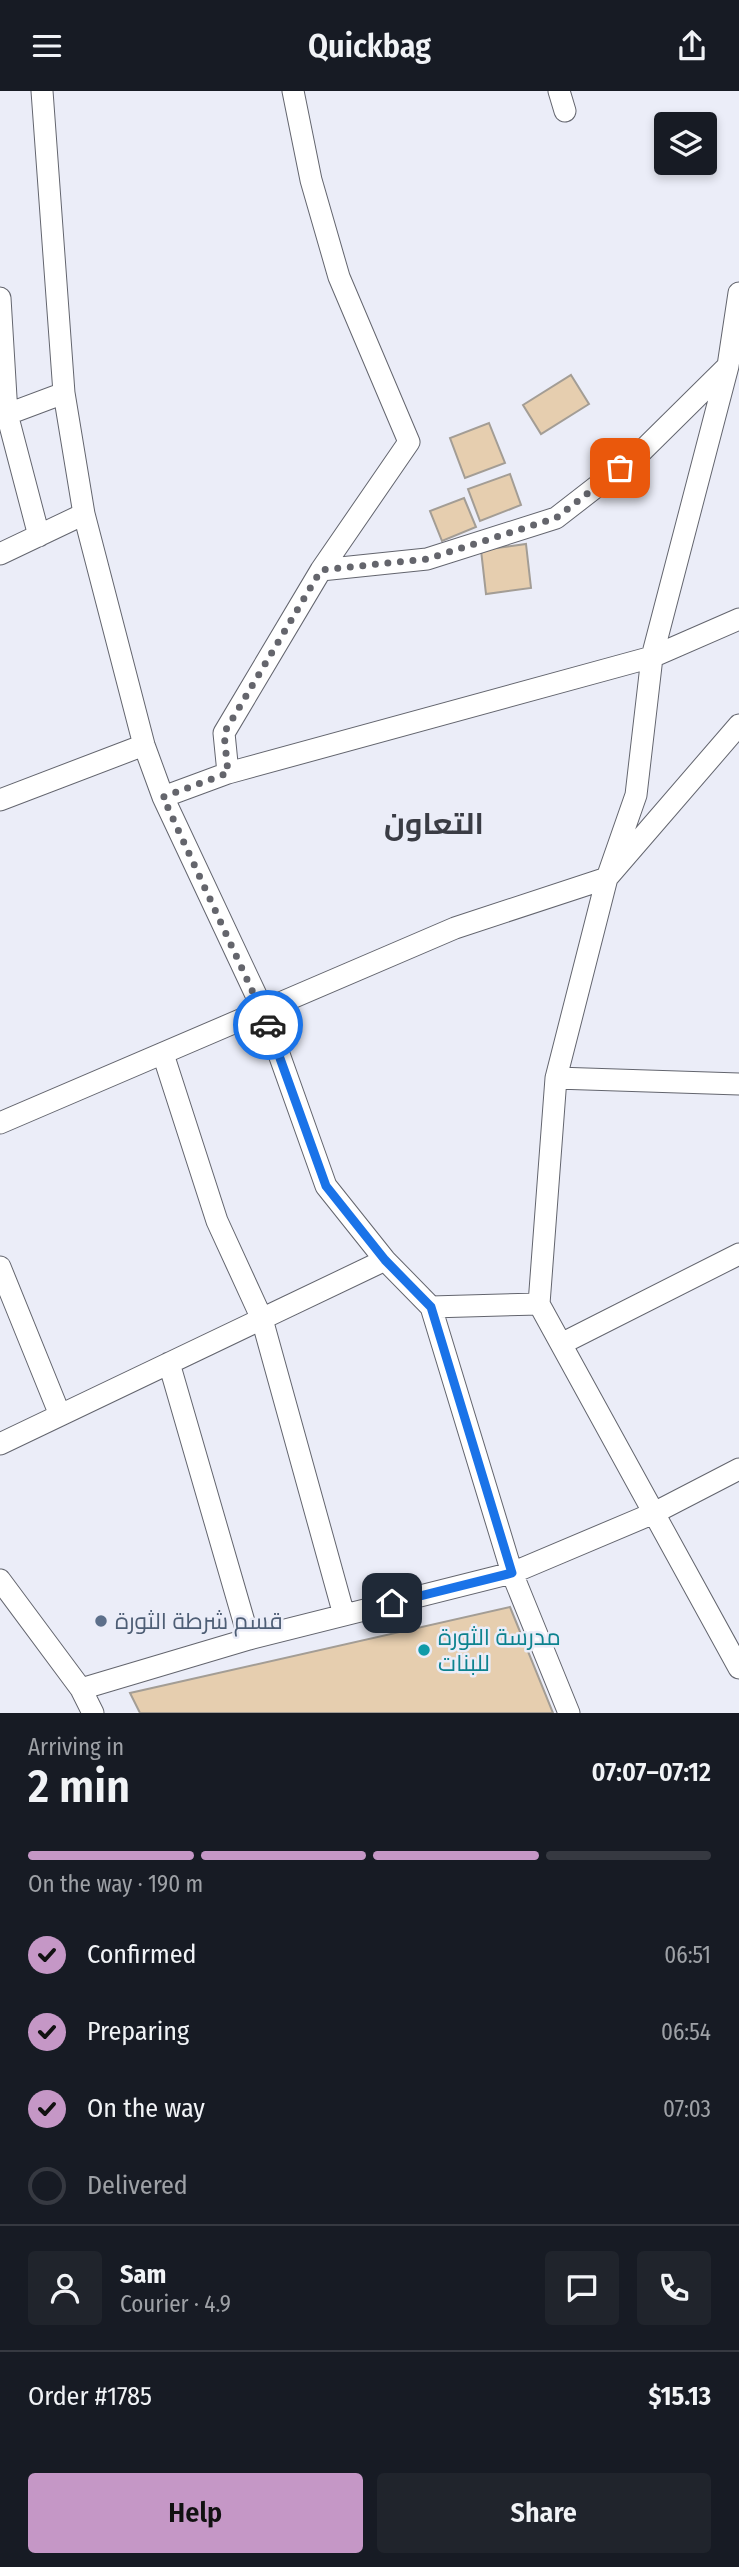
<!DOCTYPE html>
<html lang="en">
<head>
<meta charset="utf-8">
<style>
  body { margin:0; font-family:"Fira Sans Condensed",Cairo,sans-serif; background:#20242c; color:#f1f3f6; height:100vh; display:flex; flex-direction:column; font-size:26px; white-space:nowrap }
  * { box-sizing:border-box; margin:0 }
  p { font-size:23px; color:#9ea1a6 }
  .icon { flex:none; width:38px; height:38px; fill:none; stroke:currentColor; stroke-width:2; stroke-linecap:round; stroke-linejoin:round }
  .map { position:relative; height:1622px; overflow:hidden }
  .sheet { display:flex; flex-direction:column; background:#171b24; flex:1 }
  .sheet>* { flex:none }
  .buttons { position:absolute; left:654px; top:21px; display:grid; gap:14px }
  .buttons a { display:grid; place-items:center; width:63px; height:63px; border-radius:7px; background:#171b24; box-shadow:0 4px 10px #0003; font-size:35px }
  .pin { position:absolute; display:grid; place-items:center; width:60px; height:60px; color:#fff; margin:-30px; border-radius:14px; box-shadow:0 4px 10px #0006 }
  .courier { position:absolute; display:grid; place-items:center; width:70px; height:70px; margin:-35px; border:5px solid #1a73e8; border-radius:50%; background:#fff; color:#222; box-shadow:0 2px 9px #0007 }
  .head em { font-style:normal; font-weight:600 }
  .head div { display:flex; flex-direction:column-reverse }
  .head { display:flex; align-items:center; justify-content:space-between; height:119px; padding:0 28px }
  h1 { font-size:46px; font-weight:600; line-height:52px }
  .bar { display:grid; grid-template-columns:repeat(4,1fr); gap:10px 7px; align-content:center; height:84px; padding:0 28px }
  .bar i { height:9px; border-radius:5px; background:#363941 }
  .bar .on { background:#c597c6 }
  .bar p { grid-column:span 4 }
  .line { display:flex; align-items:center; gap:18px; padding:0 28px; border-top:2px solid #363941 }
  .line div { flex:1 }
  .round { display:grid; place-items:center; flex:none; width:74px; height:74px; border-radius:7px; background:#20242c }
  ol { padding:0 28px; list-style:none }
  li { display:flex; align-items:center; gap:21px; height:77px }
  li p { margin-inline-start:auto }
  li .icon { padding:7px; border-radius:50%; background:#c597c6; color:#111; stroke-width:4 }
  li:last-child { color:#9ea1a6 }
  li i { width:38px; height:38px; border:4px solid #363941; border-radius:50% }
  .primary-button { display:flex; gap:14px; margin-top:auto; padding:14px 28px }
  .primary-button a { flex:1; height:80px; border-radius:7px; background:#c597c6; color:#111; font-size:28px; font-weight:600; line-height:80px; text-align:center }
  .primary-button a+a { background:#20242c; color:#f1f3f6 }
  header { display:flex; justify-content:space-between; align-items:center; height:91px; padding:0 28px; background:#171b24; font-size:32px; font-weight:600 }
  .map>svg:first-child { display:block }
  .building { fill:#e6ceaf; stroke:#a39d95; stroke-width:2 }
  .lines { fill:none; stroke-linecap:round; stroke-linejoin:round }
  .minor-casing { stroke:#63656e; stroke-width:23 }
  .minor { stroke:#fff; stroke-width:21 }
  .done { stroke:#64656c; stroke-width:7; stroke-dasharray:0 12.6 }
  .route { stroke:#1a73e8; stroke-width:9 }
  .service-dot { fill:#5c6f8a; stroke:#ebedf8; stroke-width:2.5 }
  .culture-dot { fill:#0f9aa8; stroke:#ebedf8; stroke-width:2.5 }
  .labels { text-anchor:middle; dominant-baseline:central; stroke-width:5; stroke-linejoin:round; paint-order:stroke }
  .service-label { font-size:23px; fill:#4e5e75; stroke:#ebedf8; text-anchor:start }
  .culture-label { font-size:23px; fill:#0d838f; stroke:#ebedf8; text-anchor:start }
  .district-label { font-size:30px; font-weight:bold; fill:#3a3c44; stroke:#ebedf8 }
</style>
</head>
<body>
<header><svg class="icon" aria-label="menu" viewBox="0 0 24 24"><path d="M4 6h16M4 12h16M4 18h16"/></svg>Quickbag<svg class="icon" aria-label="share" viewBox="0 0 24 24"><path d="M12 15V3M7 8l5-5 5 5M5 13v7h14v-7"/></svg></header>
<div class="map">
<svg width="739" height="1622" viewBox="0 0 739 1622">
  <rect width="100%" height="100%" fill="#ebedf8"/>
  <path class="building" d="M 571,284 L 589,313 L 541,343 L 523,314 Z
    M 489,332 L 505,372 L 465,387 L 450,347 Z
    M 510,383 L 521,414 L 480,430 L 468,398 Z
    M 464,407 L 476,436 L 442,450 L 430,420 Z
    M 526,453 L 531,497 L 486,503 L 481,459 Z
    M 510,1516 L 553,1622 L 140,1622 L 130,1602 Z"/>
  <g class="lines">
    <defs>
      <path id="minor" d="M 42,0 L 64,302 L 84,423 L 144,654 L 163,706 L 264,921 L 326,1095 L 385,1169 L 431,1216 L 539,1213
        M 559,0 L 565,20
        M 739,202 L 728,275 L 652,566 L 636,704 L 607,787 L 556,987 L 539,1213 L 739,1577
        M 0,207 L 7,323 L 39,445
        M 0,326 L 64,302
        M 0,463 L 84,423
        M 321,479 L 427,468 L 556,427 L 641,361 L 726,277
        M 228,682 L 224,642 L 321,479 L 409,351 L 339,186 L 311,89 L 293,0
        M 163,706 L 228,682 L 652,566 L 739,528
        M 0,709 L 144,654
        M 163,963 L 217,1130 L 262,1228 L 344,1524
        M 556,987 L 739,993
        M 0,1032 L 455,837 L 607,787 L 739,634
        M 0,1176 L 60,1324
        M 431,1216 L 512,1482 L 569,1622
        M 561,1253 L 739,1163
        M 169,1272 L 249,1548
        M 0,1353 L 385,1169
        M 0,1489 L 81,1598 L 93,1622
        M 81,1598 L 249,1548 L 512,1482 L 654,1422 L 739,1378"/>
    </defs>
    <use href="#minor" class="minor-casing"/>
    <use href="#minor" class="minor"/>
  </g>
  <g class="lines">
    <path class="done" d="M 268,934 L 163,706 L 228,682 L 224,642 L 321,479 L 427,468 L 556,427 L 620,377"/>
    <path class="route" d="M 268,934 L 326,1095 L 385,1169 L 431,1216 L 512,1482 L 392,1512"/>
  </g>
  <circle class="service-dot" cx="101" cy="1530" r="7"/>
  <circle class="culture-dot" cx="424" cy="1559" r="7"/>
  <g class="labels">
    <g class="service-label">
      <text x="115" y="1530">قسم شرطة الثورة</text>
    </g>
    <g class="culture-label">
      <text x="438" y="1546">مدرسة الثورة<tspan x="438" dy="26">للبنات</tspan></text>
    </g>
    <g class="district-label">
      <text x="434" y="733">التعاون</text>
    </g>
  </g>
</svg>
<div class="buttons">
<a><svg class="icon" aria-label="layers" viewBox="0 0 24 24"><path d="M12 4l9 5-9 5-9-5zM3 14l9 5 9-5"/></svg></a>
</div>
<div class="pin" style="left:620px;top:377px;background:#ea580c"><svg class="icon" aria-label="bag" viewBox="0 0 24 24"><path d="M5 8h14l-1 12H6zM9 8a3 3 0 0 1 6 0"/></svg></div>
<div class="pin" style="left:392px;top:1512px;background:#1f2937"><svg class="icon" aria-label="home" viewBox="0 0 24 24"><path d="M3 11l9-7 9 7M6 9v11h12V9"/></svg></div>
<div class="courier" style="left:268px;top:934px"><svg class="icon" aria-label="car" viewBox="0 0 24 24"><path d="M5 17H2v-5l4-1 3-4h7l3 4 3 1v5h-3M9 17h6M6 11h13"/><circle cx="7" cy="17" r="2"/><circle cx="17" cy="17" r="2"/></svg></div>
</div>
<section class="sheet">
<div class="head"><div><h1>2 min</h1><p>Arriving in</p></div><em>07:07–07:12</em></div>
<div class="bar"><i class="on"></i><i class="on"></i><i class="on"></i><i></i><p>On the way · 190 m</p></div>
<ol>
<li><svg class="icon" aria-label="check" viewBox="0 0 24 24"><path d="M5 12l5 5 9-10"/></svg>Confirmed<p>06:51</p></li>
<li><svg class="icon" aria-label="check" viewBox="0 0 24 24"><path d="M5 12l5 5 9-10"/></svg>Preparing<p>06:54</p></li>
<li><svg class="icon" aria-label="check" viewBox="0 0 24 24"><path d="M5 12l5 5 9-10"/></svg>On the way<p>07:03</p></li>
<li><i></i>Delivered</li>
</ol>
<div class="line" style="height:126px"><a class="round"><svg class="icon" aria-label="person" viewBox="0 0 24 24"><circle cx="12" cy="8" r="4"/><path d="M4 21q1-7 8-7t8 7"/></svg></a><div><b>Sam</b><p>Courier · 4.9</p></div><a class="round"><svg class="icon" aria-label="chat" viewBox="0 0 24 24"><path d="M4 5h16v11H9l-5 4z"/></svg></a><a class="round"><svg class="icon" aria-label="phone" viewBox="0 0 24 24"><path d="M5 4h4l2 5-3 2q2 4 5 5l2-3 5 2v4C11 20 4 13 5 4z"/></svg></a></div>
<div class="line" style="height:91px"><div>Order #1785</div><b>$15.13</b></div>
<div class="primary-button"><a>Help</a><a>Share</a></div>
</section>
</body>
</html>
